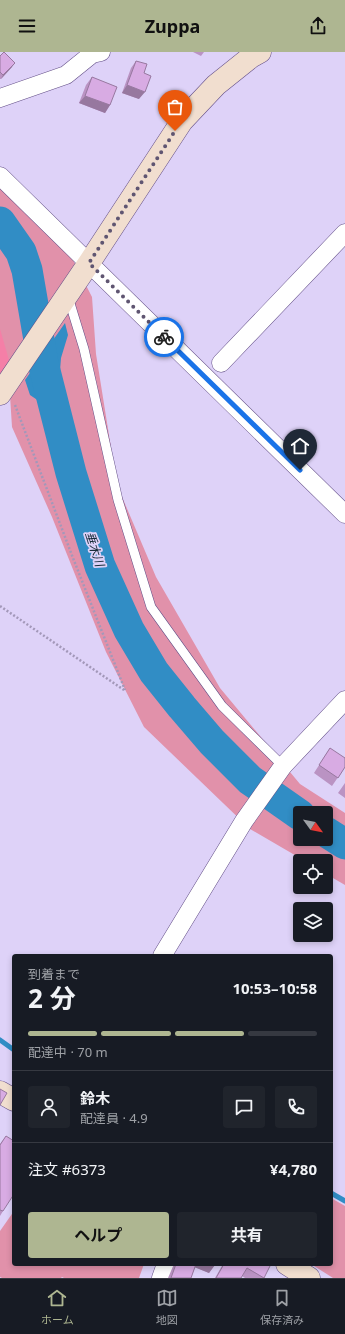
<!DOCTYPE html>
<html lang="ja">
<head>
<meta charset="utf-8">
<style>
  body { margin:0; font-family:"Noto Sans","Noto Sans JP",sans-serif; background:#20242c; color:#f1f3f6; height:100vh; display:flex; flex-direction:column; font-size:15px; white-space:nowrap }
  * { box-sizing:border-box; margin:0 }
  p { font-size:13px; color:#9ea1a6 }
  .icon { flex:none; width:22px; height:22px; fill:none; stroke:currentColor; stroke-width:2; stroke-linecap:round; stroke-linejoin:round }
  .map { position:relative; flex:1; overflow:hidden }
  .drawer { position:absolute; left:12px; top:902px; width:321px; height:312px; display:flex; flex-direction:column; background:#171b24; border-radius:4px; box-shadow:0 2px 6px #0003 }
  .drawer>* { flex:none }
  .needle { width:26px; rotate:123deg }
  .tools { position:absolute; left:293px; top:754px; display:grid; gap:8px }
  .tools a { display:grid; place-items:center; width:40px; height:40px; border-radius:4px; background:#171b24; box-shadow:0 2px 6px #0003; font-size:20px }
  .pin { position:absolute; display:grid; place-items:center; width:34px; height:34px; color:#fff; margin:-41px -17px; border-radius:50% 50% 50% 0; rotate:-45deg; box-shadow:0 0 4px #0007 }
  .pin .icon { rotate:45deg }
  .courier { position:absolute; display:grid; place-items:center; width:40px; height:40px; margin:-20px; border:3px solid #1a73e8; border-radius:50%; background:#fff; color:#222; box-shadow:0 1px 5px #0007 }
  .overview em { font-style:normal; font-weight:700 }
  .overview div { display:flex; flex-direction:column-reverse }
  .overview { display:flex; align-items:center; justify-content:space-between; height:68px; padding:0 16px }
  h1 { font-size:26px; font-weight:700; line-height:30px }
  .bar { display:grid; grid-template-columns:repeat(4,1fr); gap:6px 4px; align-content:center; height:48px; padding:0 16px }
  .bar i { height:5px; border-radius:3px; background:#363941 }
  .bar .selected { background:#aeb691 }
  .bar p { grid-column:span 4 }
  .line { display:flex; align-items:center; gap:10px; padding:0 16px; border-top:1px solid #363941 }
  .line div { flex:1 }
  .round { display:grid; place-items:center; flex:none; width:42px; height:42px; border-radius:4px; background:#20242c }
  .primary-button { display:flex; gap:8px; margin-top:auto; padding:8px 16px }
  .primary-button a { flex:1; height:46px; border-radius:4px; background:#aeb691; color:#111; font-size:16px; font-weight:700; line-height:46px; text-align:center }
  .primary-button a+a { background:#20242c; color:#f1f3f6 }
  header { display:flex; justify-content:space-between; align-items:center; height:52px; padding:0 16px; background:#aeb691; color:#111; font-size:18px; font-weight:700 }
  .menu { display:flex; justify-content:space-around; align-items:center; height:56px; border-top:1px solid #363941; background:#171b24; font-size:11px; color:#9ea1a6 }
  .menu a { display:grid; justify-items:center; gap:2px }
  .menu .selected { color:#aeb691 }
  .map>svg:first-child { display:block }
  .green { fill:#e191aa; fill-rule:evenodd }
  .forest { fill:#f57fa7 }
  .water { fill:#318dc5 }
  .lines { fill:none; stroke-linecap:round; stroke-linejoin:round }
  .stream { stroke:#318dc5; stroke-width:5 }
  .river { stroke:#318dc5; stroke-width:31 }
  .lane-casing { stroke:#634f87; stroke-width:10 }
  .street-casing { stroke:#634f87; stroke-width:19 }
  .secondary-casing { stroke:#634f87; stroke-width:23 }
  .path { stroke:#a398b9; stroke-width:2.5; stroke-dasharray:2 2; stroke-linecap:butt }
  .lane { stroke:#fff; stroke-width:9 }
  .street { stroke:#fff; stroke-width:18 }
  .secondary { stroke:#f1decf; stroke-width:22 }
  .wall { fill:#ba93c3 }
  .shaded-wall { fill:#97789f }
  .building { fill:#d8abe3; stroke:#97789f }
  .done { stroke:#5f5571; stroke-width:4; stroke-dasharray:0 7.2 }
  .route { stroke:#1a73e8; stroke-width:5 }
  .labels { text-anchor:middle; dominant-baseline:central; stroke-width:3.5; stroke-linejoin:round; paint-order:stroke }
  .water-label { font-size:12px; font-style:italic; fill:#192d3a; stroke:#ded2f8 }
</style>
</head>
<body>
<header><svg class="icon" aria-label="menu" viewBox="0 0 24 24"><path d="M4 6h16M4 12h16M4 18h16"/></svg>Zuppa<svg class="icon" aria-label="share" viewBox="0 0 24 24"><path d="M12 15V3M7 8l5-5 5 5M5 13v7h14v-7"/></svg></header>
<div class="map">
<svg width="345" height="1226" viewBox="0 0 345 1226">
  <rect width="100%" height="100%" fill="#ded2f8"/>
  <path class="green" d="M 0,128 L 70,202 L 92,245 L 96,302 L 117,433 L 156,525 L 220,636 L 300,732 L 345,761 L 345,833 L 326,822 L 326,809 L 305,809 L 250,777 L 144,675 L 106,600 L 52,465 L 12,375 L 8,312 L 0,280 ZM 300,761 L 326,761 L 326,787 L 300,787 Z
    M 331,1146 L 345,1154 L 345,1226 L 333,1226 L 311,1212 L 331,1212 Z
    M 14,1159 L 14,1212 L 144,1212 L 139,1226 L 64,1226 L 62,1225 L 61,1226 L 2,1226 L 0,1225 L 0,1179 Z"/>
  <path class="forest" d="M 0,277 L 9,308 L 0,327 Z"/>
  <path class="water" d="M 65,271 L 68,283 L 61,306 L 59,331 L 73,393 L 64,394 L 55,360 L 30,343 L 25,328 Z"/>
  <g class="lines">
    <path class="stream" d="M 0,988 L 14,998
      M 331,1141 L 345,1149"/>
    <path class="river" d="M 0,170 L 21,200 L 27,218 L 43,311 L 71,421 L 100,514 L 129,578 L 154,620 L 182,655 L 212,690 L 250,728 L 300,763
      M 326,780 L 345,792"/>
    <defs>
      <path id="lane" d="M 69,248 L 84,297 L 118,448 L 151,555 L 222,654 L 283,714"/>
      <path id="street" d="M 0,46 L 66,23 L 92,2 L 101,0
        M 0,124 L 345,462
        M 221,311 L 345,181
        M 162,904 L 244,769 L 283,714 L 345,648
        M 161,1226 L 166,1212"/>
      <path id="secondary" d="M 0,342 L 89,211 L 182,69 L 216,33 L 251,5 L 260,0
        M 0,1040 L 14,1048
        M 287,1212 L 309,1226"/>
    </defs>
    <use href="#lane" class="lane-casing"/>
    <use href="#street" class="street-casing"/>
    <use href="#secondary" class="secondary-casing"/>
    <path class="path" d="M 15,353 L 73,506 L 125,638
      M 0,554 L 124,638"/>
    <use href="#lane" class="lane"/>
    <use href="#street" class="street"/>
    <use href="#secondary" class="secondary"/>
  </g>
  <path class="wall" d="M 193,0 L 204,0 L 201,4 Z
    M 0,4 L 12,15 L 1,27 L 0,27 Z
    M 136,9 L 139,47 L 122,41 L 131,16 Z
    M 92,25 L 110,53 L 105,61 L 79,51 L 86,33 Z
    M 330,696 L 345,715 L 332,734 L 314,721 Z
    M 345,731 L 345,746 L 338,741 Z
    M 6,1084 L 3,1159 L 0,1164 L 0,1092 Z
    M 174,1212 L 215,1212 L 209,1221 L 195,1215 L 191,1226 L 168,1226 Z
    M 223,1212 L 271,1212 L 263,1226 L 245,1226 L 242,1224 L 241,1226 L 215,1226 Z"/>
  <path class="shaded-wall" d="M 15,11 L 12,15 L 1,27 L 3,23 Z
    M 127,33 L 145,40 L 139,47 L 122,41 Z
    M 85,44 L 110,53 L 105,61 L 79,51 Z
    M 190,1212 L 212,1212 L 215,1213 L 209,1221 L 189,1213 Z"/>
  <path class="building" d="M 4,0 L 15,11 L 3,23 L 0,20 L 0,4 Z
    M 136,9 L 147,12 L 144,21 L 151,24 L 145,40 L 127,33 Z
    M 92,25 L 117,35 L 110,53 L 85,44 Z
    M 330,696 L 345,706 L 345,715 L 338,726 L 319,713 Z
    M 0,1037 L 7,1041 L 0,1053 Z
    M 6,1084 L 14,1089 L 14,1142 L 3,1159 L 0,1158 L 0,1093 Z
    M 176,1212 L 196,1212 L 191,1226 L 171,1226 Z
    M 224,1212 L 271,1212 L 264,1226 L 247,1216 L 241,1226 L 216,1226 Z"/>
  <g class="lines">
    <path class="done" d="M 164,285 L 89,211 L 175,79"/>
    <path class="route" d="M 164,285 L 300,418"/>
  </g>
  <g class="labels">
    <g class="water-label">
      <text transform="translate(95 497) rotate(72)">垂木川</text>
    </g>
  </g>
</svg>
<div class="tools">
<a><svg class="needle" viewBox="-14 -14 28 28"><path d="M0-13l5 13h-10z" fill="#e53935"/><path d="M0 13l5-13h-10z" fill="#9ea1a6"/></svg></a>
<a><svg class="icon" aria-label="locate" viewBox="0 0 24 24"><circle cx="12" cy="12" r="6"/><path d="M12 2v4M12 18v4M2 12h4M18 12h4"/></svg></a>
<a><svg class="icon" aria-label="layers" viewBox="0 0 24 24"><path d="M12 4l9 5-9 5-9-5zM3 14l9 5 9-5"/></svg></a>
</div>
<div class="pin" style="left:175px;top:79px;background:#ea580c"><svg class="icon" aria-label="bag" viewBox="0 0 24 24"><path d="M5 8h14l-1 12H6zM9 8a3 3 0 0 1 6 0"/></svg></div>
<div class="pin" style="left:300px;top:418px;background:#1f2937"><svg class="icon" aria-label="home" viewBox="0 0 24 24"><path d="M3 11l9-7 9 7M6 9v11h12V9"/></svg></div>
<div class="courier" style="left:164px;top:285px"><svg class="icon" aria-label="bike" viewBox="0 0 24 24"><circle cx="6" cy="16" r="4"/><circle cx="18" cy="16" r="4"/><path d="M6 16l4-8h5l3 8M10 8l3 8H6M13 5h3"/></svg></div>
<section class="drawer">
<div class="overview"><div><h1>2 分</h1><p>到着まで</p></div><em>10:53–10:58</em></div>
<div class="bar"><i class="selected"></i><i class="selected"></i><i class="selected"></i><i></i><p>配達中 · 70 m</p></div>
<div class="line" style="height:72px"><a class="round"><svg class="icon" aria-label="person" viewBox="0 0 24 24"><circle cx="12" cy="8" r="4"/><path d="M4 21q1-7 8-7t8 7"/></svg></a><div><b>鈴木</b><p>配達員 · 4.9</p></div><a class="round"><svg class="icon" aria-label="chat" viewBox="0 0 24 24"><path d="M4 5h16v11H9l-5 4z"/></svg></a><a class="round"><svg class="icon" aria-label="phone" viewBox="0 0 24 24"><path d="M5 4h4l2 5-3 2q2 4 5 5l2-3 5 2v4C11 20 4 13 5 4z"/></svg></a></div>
<div class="line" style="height:52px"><div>注文 #6373</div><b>¥4,780</b></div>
<div class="primary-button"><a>ヘルプ</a><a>共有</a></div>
</section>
</div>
<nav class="menu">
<a class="selected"><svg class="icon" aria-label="home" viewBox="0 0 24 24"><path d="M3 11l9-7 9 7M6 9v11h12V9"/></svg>ホーム</a>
<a><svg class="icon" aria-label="map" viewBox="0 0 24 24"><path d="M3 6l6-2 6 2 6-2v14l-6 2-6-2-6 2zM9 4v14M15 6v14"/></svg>地図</a>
<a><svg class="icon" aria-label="saved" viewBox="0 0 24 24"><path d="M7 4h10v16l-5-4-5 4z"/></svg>保存済み</a>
</nav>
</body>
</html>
